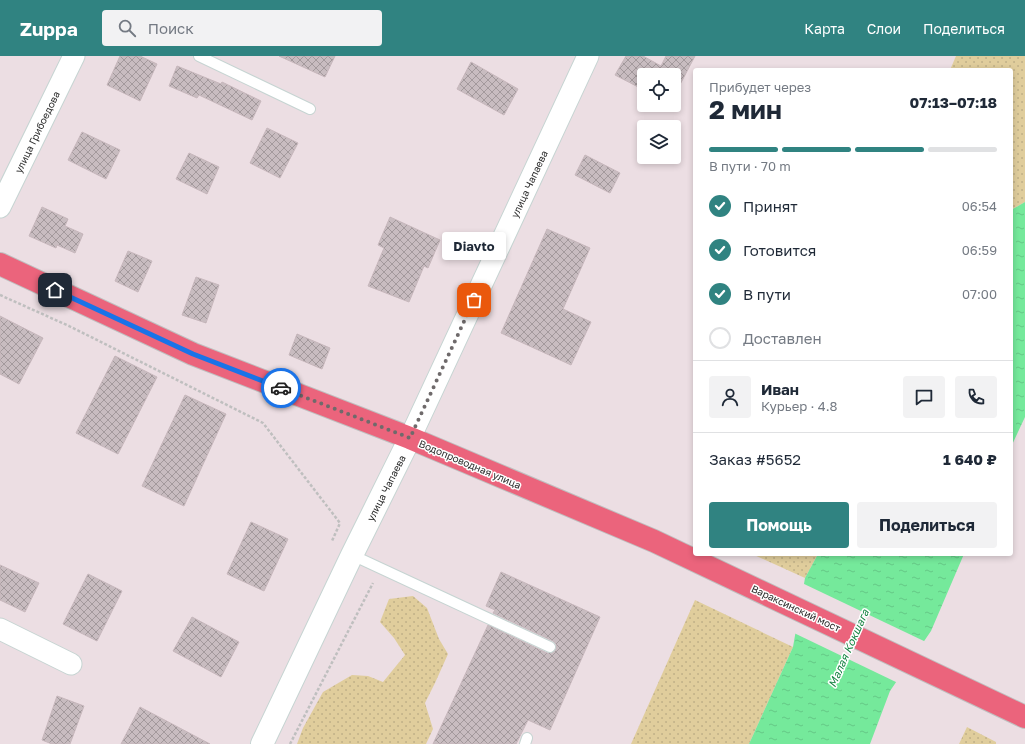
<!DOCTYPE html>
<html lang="ru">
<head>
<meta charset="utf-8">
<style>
  body { margin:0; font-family:"Golos Text",sans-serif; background:#f2f2f3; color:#1f2937; height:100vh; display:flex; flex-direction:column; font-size:15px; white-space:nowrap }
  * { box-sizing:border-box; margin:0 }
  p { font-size:13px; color:#747a83 }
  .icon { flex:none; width:22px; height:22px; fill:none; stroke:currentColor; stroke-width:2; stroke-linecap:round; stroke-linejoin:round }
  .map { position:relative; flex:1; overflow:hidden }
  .sheet { position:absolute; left:693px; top:12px; width:320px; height:488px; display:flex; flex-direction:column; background:#fff; border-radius:4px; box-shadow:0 2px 6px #0003 }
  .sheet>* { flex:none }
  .controls { position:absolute; left:637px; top:12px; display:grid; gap:8px }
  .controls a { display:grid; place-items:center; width:44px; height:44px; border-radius:4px; background:#fff; box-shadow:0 2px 6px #0003; font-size:20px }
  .pin { position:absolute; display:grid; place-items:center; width:34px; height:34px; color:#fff; margin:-17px; border-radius:8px; box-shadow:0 2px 6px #0006 }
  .courier { position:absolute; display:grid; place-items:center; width:40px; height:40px; margin:-20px; border:3px solid #1a73e8; border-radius:50%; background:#fff; color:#222; box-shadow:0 1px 5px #0007 }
  .bubble { position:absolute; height:28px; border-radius:4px; background:#fff; box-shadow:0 2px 6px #0003; font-size:13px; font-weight:700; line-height:28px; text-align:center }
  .summary em { font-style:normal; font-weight:700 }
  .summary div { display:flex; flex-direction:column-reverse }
  .summary { display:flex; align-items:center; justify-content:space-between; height:68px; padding:0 16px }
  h1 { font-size:26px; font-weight:700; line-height:30px }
  .bar { display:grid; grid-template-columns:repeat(4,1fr); gap:6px 4px; align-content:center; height:48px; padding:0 16px }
  .bar i { height:5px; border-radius:3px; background:#e0e1e3 }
  .bar .selected { background:#308381 }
  .bar p { grid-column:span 4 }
  .line { display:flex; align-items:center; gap:10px; padding:0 16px; border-top:1px solid #e0e1e3 }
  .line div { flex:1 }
  .round { display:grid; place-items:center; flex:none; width:42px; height:42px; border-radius:4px; background:#f2f2f3 }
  ol { padding:0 16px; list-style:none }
  li { display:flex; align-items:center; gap:12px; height:44px }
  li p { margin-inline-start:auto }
  li .icon { padding:4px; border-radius:50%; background:#308381; color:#fff; stroke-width:4 }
  li:last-child { color:#747a83 }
  li i { width:22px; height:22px; border:2px solid #e0e1e3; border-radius:50% }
  .action { display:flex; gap:8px; margin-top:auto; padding:8px 16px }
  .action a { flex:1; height:46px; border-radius:4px; background:#308381; color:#fff; font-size:16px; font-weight:700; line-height:46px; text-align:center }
  .action a+a { background:#f2f2f3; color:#1f2937 }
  header { display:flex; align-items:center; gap:24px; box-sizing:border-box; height:56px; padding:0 20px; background:#308381; color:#fff }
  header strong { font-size:19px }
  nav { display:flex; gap:22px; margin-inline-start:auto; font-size:14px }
  .search { width:280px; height:36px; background:#f2f2f3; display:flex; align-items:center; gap:10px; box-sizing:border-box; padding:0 14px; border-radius:4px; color:#747a83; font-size:15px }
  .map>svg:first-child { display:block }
  .grass { fill:url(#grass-dots) }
  .water { fill:url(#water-ripples) }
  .pier { fill:#ecdee3 }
  .building { fill:url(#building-cross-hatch); stroke:#c7b7bc }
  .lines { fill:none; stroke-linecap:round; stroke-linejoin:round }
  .service-casing { stroke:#c6d4d2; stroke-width:12 }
  .minor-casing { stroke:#c6d4d2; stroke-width:23 }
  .tertiary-casing { stroke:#c6d4d2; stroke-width:24 }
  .primary-casing { stroke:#bfbfbf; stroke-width:24 }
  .path { stroke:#bfbfbf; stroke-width:2.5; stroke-dasharray:3 2; stroke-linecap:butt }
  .service { stroke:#fff; stroke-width:10 }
  .minor { stroke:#fff; stroke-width:21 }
  .tertiary { stroke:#fff; stroke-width:22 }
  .primary { stroke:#eb647c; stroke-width:22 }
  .done { stroke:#6f6a6b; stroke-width:4; stroke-dasharray:0 7.2 }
  .route { stroke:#1a73e8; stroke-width:5 }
  .labels { text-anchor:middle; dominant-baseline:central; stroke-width:3; stroke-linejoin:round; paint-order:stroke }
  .street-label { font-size:10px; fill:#2b2b2b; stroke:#fff }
  .water-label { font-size:11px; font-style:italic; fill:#138240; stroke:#fff }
</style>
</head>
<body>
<header>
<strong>Zuppa</strong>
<div class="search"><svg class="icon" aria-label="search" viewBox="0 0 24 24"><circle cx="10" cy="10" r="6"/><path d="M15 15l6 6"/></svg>Поиск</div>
<nav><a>Карта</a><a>Слои</a><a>Поделиться</a></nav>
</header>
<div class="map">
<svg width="1025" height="688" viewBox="0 0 1025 688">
  <defs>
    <pattern id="grass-dots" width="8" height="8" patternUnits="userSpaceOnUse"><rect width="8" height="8" fill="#e0cd9c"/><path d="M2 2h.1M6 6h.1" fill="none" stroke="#c0b087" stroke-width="1.8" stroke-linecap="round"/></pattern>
    <pattern id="water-ripples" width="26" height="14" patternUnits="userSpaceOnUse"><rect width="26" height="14" fill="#75e99b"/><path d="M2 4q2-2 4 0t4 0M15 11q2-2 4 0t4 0" fill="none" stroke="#65c886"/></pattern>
    <pattern id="building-cross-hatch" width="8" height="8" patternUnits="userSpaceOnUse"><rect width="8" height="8" fill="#c8bcc0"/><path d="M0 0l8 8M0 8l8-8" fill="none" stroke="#a3999c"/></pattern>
  </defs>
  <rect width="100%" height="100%" fill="#ecdee3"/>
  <path class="grass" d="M 956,0 L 1025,0 L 1025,146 L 1011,154 L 1011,14 L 950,14 Z
    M 752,498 L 818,498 L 805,522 Z
    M 413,540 L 427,552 L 439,583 L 448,598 L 435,627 L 425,647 L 433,673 L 426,688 L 297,688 L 303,672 L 323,636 L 352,619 L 368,620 L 383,626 L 405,599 L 394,582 L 380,566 L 389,543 Z
    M 695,544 L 793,591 L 749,688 L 631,688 Z
    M 967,671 L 996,686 L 996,688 L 959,688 Z"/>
  <path class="water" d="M 1025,146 L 1025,361 L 1011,391 L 1011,154 Z
    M 818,498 L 964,498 L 931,575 L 890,635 L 870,688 L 749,688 L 793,591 L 805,522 Z"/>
  <path class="pier" d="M 802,527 L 926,586 L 898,627 L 794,577 Z"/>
  <path class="building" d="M 120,0 L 140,0 L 157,8 L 140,45 L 107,29 Z
    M 279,0 L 335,0 L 325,21 Z
    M 626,0 L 643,0 L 661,10 L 666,0 L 695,0 L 674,40 L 674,19 L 644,19 L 644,34 L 615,19 Z
    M 471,6 L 518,33 L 504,59 L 457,33 Z
    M 177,10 L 221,28 L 222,26 L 261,45 L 252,64 L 199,39 L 197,42 L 169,30 Z
    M 267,72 L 298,87 L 280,122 L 250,107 Z
    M 82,76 L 120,94 L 106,123 L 68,104 Z
    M 189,97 L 219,111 L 207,138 L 176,123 Z
    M 585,99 L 620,117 L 610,137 L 575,119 Z
    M 42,151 L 68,163 L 65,170 L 83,178 L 75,197 L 57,189 L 56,192 L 29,180 Z
    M 390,161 L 440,184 L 428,212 L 424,210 L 409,246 L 368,230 L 384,192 L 378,189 Z
    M 547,173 L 590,192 L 563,253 L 591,266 L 571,309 L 501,277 Z
    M 128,195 L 152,205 L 138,236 L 115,225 Z
    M 196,221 L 219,229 L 206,267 L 182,259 Z
    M 0,260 L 43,282 L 19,328 L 0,318 Z
    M 297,278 L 330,292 L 322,313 L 289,299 Z
    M 115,300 L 157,321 L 118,398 L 76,377 Z
    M 185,339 L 226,358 L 184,450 L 142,430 Z
    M 251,466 L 288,483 L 264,535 L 227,518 Z
    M 0,509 L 39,527 L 25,556 L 0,544 Z
    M 501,516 L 600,561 L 550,674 L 528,664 L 516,688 L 433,688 L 488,569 L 547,597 L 553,596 L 556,593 L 556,588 L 553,585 L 493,557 L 495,554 L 486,550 Z
    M 88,518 L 122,535 L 97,585 L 63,568 Z
    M 192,561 L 239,586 L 221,621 L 173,595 Z
    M 57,640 L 84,650 L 70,688 L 52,688 L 42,684 Z
    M 140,651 L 210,688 L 121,688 Z"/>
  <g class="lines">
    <defs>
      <path id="service" d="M 199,0 L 310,53
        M 352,499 L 550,591
        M 525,688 L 527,682"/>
      <path id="minor" d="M 0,151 L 74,0
        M 410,382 L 588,0
        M 0,573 L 71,608"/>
      <path id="tertiary" d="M 262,688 L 352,499 L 410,382"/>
      <path id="primary" d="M 0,208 L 193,298 L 410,382 L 654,485 L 1025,661"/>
    </defs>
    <use href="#service" class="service-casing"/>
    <use href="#minor" class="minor-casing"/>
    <use href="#tertiary" class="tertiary-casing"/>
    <use href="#primary" class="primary-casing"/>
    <path class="path" d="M 0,239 L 69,270 L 263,367 L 340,467 L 332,485
      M 290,688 L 373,527"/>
    <use href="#service" class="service"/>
    <use href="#minor" class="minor"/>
    <use href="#tertiary" class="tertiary"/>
    <use href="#primary" class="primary"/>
  </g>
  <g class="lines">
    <path class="done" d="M 281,332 L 410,382 L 474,244"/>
    <path class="route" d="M 55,234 L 193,298 L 281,332"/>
  </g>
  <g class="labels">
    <g class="street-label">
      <text transform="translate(37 76) rotate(-64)">улица Грибоедова</text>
      <text transform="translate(529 128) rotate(-65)">улица Чапаева</text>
      <text transform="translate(470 408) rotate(23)">Водопроводная улица</text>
      <text transform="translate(386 432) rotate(-63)">улица Чапаева</text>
      <text transform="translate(796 552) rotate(25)">Вараксинский мост</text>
    </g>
    <g class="water-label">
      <text transform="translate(848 592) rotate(-66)">Малая Кокшага</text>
    </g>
  </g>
</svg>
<div class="controls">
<a><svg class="icon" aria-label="locate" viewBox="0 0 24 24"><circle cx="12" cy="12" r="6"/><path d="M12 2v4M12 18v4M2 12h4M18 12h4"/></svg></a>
<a><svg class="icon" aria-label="layers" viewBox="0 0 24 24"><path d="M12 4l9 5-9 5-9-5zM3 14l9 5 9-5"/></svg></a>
</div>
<div class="pin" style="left:474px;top:244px;background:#ea580c"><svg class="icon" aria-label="bag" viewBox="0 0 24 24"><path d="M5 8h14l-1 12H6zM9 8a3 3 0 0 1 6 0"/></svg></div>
<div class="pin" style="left:55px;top:234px;background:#1f2937"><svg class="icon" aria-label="home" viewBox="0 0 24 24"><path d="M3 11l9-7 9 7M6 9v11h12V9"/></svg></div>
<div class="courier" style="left:281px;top:332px"><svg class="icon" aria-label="car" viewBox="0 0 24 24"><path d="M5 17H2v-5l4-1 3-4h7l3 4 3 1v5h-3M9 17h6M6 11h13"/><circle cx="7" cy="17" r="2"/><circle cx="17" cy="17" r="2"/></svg></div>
<div class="bubble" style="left:442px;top:176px;width:64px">Diavto</div>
<section class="sheet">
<div class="summary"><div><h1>2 мин</h1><p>Прибудет через</p></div><em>07:13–07:18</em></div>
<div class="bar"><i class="selected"></i><i class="selected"></i><i class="selected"></i><i></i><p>В пути · 70 m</p></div>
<ol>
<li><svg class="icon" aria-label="check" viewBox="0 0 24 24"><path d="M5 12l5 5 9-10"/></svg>Принят<p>06:54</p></li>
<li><svg class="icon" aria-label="check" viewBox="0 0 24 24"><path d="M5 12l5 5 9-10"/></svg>Готовится<p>06:59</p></li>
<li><svg class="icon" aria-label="check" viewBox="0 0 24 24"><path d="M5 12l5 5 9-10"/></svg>В пути<p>07:00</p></li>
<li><i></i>Доставлен</li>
</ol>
<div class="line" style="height:72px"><a class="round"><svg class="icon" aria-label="person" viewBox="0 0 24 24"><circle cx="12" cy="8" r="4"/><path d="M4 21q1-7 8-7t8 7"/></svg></a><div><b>Иван</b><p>Курьер · 4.8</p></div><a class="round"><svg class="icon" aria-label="chat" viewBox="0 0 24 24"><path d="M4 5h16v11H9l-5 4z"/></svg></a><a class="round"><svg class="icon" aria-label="phone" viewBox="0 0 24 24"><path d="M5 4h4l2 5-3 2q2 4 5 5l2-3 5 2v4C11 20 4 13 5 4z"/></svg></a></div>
<div class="line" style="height:52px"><div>Заказ #5652</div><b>1 640 ₽</b></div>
<div class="action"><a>Помощь</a><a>Поделиться</a></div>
</section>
</div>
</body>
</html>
